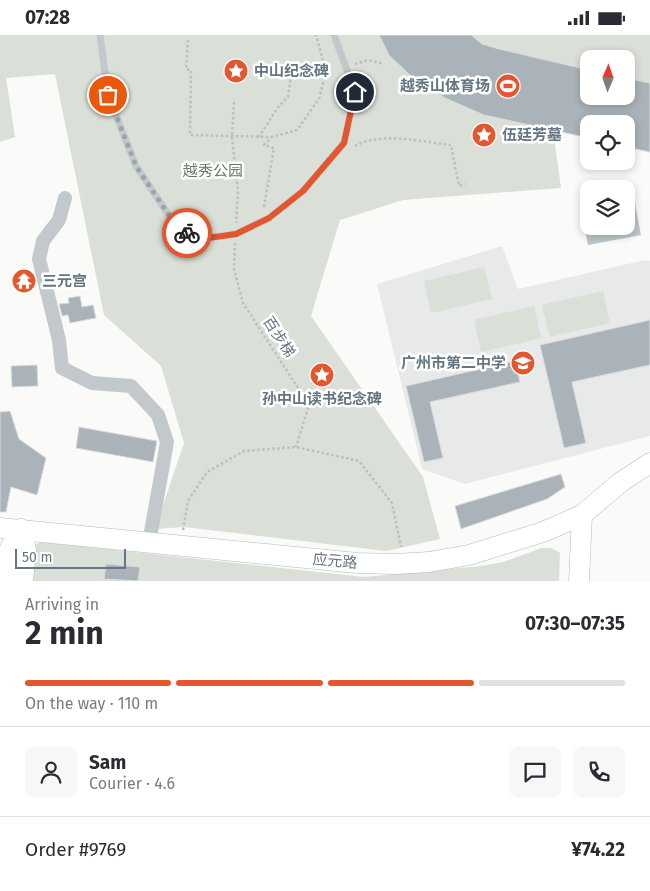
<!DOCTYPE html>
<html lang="en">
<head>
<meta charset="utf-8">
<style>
  body { margin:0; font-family:"Fira Sans","Noto Sans SC",sans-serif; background:#f7f7f7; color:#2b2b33; height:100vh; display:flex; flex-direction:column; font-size:19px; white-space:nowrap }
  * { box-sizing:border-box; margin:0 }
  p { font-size:16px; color:#7c7c81 }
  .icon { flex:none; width:28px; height:28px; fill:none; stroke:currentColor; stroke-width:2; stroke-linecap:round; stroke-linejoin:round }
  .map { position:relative; height:546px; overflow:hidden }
  .panel { display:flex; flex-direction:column; background:#fff; flex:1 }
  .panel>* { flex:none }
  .needle { width:32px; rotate:2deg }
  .buttons { position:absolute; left:580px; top:15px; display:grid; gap:10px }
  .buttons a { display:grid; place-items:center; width:55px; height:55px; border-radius:10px; background:#fff; box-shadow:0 2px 8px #0003; font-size:25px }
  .scale { position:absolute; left:15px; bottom:12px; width:111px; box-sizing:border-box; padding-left:5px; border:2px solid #657683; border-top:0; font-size:14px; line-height:18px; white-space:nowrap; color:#657683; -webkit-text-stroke:4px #fff; paint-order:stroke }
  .pin { position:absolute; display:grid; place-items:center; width:42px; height:42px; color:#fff; margin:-21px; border:2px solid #fff; border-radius:50%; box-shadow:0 1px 5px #0007 }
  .courier { position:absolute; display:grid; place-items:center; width:50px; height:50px; margin:-25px; border:4px solid #e4572e; border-radius:50%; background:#fff; color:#222; box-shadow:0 1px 6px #0007 }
  .summary em { font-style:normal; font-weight:700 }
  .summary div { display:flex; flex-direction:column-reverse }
  .summary { display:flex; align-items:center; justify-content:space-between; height:85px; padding:0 25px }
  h1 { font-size:32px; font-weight:700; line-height:38px }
  .bar { display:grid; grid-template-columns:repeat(4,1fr); gap:8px 5px; align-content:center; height:60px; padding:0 25px }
  .bar i { height:6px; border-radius:4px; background:#e1e1e2 }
  .bar .current { background:#e4572e }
  .bar p { grid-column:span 4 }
  .line { display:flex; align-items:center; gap:12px; padding:0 25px; border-top:1px solid #e1e1e2 }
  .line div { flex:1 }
  .round { display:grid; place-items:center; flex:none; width:52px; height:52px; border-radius:10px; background:#f7f7f7 }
  .status { display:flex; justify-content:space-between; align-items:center; height:35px; padding:0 25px; background:#fff; direction:ltr }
  .status svg { height:14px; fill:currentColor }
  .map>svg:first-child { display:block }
  .built { fill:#e8e9e9 }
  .green { fill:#dadfd7; fill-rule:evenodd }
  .water { fill:#bbc7cb }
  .building { fill:#aab3b9; stroke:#dcdcda }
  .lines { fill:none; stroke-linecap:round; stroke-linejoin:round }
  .secondary-casing { stroke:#b3babf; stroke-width:21 }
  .path { stroke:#bbbfc2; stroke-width:2.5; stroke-dasharray:2.5 2.5; stroke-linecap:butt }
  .lane { stroke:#c3c8cc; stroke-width:7 }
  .street { stroke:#c3c8cc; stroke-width:14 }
  .secondary { stroke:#fff; stroke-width:20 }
  .done { stroke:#99a4ac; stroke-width:5; stroke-dasharray:0 9 }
  .route { stroke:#e4572e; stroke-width:6 }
  .labels { text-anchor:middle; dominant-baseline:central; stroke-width:5; stroke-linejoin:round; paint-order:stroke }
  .poi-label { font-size:15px; font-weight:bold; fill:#657683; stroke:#fff; text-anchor:start }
  .park-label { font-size:15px; fill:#687a64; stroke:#fff }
  .street-label { font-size:15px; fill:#657683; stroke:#fff }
</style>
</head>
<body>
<div class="status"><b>07:28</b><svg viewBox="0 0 49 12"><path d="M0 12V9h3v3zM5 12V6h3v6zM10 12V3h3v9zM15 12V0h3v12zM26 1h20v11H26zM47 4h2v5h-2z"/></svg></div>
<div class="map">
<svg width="650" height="546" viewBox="0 0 650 546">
  <rect width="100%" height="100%" fill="#fafaf8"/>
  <path class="built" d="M 502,211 L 518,254 L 645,225 L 650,226 L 650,401 L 465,449 L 422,434 L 377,249 Z"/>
  <path class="green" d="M 0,0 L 650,0 L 650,117 L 626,112 L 626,89 L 589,89 L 589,103 L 553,95 L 561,153 L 403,165 L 340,185 L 311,281 L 423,442 L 440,504 L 386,516 L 184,492 L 155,494 L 184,408 L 161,331 L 104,280 L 55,39 L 6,43 L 15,102 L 0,107 ZM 589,24 L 626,24 L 626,61 L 589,61 Z
    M 484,232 L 492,264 L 431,278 L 424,246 Z
    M 603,256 L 610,288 L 550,302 L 542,270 Z
    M 534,271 L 541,303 L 481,317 L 474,285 Z
    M 42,507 L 364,542 L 481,531 L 503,527 L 542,513 L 551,513 L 560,518 L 559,546 L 31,546 L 33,518 L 36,509 Z"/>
  <path class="water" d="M 635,168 L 641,200 L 588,210 L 582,178 L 589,177 L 589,191 L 626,191 L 626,170 Z"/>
  <path class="building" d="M 379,0 L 471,0 L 482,9 L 499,14 L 589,35 L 589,61 L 626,61 L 626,43 L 650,48 L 650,117 L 626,112 L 626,89 L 589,89 L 589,103 L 484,80 L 445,63 L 411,41 L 389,20 Z
    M 80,261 L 82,272 L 93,270 L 96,283 L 70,288 L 68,280 L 62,281 L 59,269 L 69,268 L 68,263 Z
    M 650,285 L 650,330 L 572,347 L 586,408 L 564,413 L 540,310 Z
    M 515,326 L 520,347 L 430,367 L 443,423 L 424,427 L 406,351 Z
    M 37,330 L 38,351 L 12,352 L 11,331 Z
    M 10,376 L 19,404 L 46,423 L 37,460 L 11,452 L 6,477 L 0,477 L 0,377 Z
    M 79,392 L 157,406 L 153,427 L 76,413 Z
    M 561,439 L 565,452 L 547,464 L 461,494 L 455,471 Z
    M 106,529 L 140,532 L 138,546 L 104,544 Z"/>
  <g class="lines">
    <defs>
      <path id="secondary" d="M 0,493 L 357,528 L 396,529 L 429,527 L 469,520 L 543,497 L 582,480 L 621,447 L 650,428
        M 21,494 L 26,515 L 23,546
        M 7,546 L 10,513 L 21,494
        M 579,546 L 582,480"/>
    </defs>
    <use href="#secondary" class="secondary-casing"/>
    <path class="path" d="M 188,5 L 186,34 L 191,35 L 190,100 L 272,102 L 297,95 L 319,64 L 326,37 L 316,0
      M 355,29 L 368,25 L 384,29
      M 234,67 L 232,102 L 238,156 L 236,188
      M 258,102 C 270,88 273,75 288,62 L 292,33
      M 355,111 C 382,96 421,107 451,110 L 459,151 L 465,149
      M 264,172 L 274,113 L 264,110 L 271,103
      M 235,208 L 234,234 L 243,268 L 309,370 L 296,412
      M 183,495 L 188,466 L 207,437 L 244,416 L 296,412 L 359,426 L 392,468 L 401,512"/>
    <path class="lane" d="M 100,0 L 108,60 L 136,131 L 180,197 L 208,203 L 236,199 L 269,183 L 303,156 L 344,108 L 355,57 L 334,0"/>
    <path class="street" d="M 65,163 L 59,185 L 43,206 L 39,224 L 59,305 L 62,333 L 92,348 L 131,351 L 158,380 L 167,407 L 149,508"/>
    <use href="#secondary" class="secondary"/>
  </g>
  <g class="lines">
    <path class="done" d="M 108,60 L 136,131 L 180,197 L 187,198"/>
    <path class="route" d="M 187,198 L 208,203 L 236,199 L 269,183 L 303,156 L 344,108 L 355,57"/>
  </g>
  <defs>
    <symbol id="sight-disc" viewBox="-11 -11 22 22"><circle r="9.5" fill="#e4572e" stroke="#fff"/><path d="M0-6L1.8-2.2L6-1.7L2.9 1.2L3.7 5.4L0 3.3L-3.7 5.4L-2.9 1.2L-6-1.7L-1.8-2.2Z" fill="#fff"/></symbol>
    <symbol id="stadium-disc" viewBox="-11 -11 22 22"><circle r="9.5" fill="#e4572e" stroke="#fff"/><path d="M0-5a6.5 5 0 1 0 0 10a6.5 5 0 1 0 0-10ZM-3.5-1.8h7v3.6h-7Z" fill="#fff"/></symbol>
    <symbol id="temple-disc" viewBox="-11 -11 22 22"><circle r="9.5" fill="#e4572e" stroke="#fff"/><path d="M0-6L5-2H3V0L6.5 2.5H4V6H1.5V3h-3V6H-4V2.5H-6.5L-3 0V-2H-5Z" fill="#fff"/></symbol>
    <symbol id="school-disc" viewBox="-11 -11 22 22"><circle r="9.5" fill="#e4572e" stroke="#fff"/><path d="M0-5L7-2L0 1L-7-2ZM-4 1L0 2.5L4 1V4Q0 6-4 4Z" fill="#fff"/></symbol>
  </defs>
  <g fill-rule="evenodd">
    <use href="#sight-disc" x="222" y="22" width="28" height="28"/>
    <use href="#stadium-disc" x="494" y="37" width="28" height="28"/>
    <use href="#sight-disc" x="470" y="86" width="28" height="28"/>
    <use href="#temple-disc" x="10" y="232" width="28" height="28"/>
    <use href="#school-disc" x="509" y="314" width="28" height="28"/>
    <use href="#sight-disc" x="308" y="326" width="28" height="28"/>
  </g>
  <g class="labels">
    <g class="poi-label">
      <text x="254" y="36">中山纪念碑</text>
      <text x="490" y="51" text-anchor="end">越秀山体育场</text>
      <text x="502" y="100">伍廷芳墓</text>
      <text x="42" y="246">三元宫</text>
      <text x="506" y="328" text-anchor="end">广州市第二中学</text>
      <text x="322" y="364" text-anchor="middle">孙中山读书纪念碑</text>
    </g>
    <g class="park-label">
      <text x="213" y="136">越秀公园</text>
    </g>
    <g class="street-label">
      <text transform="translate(279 302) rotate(57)">百步梯</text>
      <text transform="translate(335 526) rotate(5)">应元路</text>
    </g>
  </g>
</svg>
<div class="buttons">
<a><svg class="needle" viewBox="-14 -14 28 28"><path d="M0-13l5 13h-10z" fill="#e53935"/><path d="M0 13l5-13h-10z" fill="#7c7c81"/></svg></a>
<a><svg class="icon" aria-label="locate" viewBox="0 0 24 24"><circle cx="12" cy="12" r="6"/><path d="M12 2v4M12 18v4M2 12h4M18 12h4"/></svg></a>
<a><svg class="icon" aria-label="layers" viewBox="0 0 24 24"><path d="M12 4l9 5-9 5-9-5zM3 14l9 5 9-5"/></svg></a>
</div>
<div class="scale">50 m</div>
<div class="pin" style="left:108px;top:60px;background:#ea580c"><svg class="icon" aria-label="bag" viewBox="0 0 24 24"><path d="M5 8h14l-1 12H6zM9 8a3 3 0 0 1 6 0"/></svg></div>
<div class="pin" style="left:355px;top:57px;background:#1f2937"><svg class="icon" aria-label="home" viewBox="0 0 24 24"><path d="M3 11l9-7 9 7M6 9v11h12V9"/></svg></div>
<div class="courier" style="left:187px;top:198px"><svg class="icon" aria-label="bike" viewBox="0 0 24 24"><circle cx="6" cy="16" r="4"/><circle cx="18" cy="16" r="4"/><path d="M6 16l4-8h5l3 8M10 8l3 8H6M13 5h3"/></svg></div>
</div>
<section class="panel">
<div class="summary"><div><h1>2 min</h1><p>Arriving in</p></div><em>07:30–07:35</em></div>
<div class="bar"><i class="current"></i><i class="current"></i><i class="current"></i><i></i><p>On the way · 110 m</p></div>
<div class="line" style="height:90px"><a class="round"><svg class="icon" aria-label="person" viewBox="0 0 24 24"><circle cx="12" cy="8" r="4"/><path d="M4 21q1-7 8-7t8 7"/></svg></a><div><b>Sam</b><p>Courier · 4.6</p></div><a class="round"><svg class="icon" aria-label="chat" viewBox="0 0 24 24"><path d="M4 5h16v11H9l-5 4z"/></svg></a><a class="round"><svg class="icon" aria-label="phone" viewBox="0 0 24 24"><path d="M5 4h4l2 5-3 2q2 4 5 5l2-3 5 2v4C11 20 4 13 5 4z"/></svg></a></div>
<div class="line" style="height:65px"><div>Order #9769</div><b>¥74.22</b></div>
</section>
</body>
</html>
